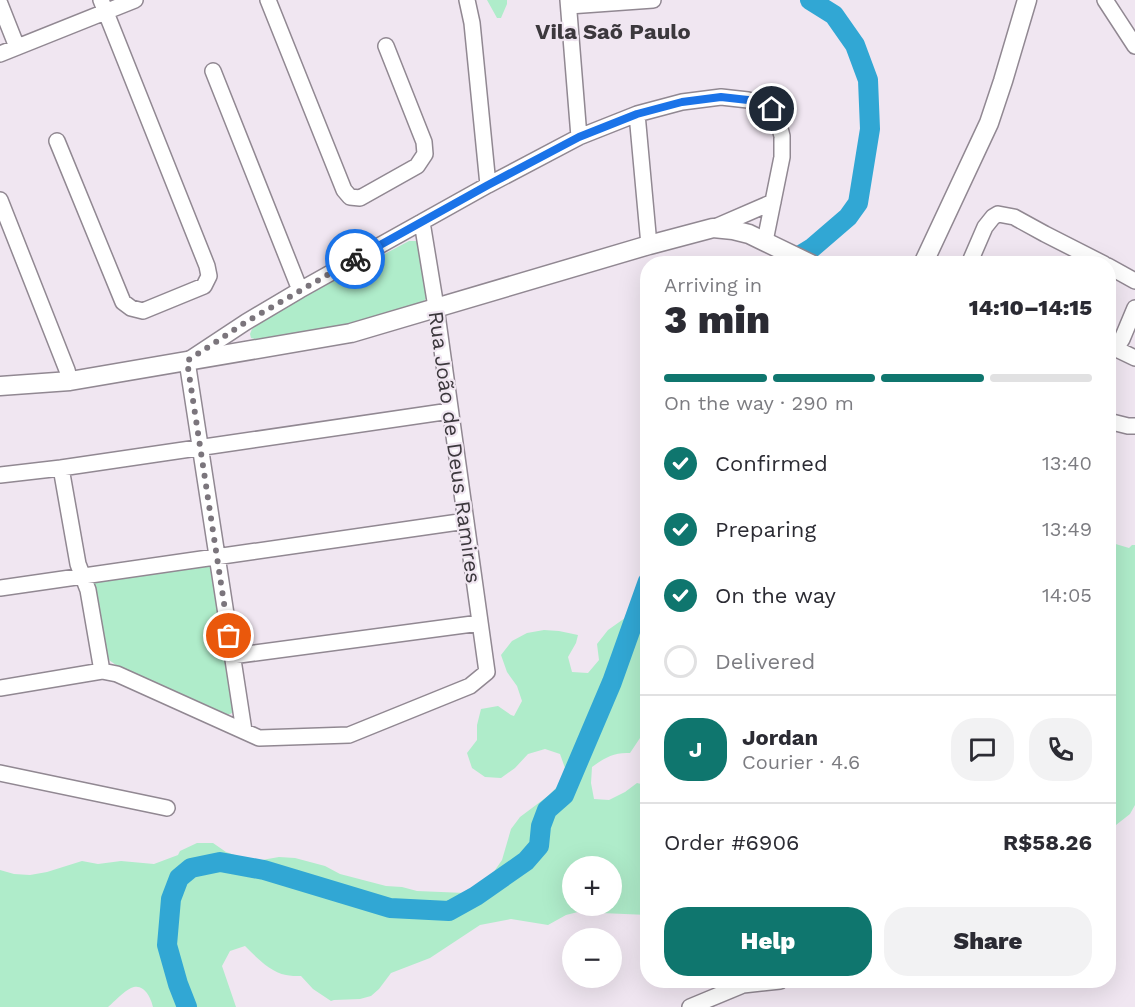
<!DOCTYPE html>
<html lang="en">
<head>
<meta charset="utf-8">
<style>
  body { margin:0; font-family:"Work Sans",sans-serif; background:#f2f2f3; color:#2b2b33; height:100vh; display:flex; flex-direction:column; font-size:22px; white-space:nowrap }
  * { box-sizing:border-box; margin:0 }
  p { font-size:20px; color:#7c7c81 }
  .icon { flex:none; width:33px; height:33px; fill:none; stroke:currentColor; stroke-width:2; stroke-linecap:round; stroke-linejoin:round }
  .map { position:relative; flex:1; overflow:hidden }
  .side { position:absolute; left:640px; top:256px; width:476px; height:732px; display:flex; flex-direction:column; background:#fff; border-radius:24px; box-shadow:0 6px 24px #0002 }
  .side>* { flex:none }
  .fabs { position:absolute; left:562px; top:856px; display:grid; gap:12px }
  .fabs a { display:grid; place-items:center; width:60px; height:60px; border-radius:50%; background:#fff; box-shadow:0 6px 24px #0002; font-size:30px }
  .pin { position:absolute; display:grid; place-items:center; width:51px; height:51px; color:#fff; margin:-26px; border:3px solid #fff; border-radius:50%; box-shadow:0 2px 6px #0007 }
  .courier { position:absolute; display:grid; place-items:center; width:60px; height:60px; margin:-30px; border:4px solid #1a73e8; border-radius:50%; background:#fff; color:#222; box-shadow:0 2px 8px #0007 }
  .overview em { font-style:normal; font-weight:800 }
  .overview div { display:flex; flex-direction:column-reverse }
  .overview { display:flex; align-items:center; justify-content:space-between; height:102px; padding:0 24px }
  h1 { font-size:39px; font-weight:800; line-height:45px }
  .bar { display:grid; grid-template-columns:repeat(4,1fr); gap:9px 6px; align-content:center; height:72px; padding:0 24px }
  .bar i { height:8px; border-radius:4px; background:#e1e1e2 }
  .bar .selected { background:#0f766e }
  .bar p { grid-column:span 4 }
  .line { display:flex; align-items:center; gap:15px; padding:0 24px; border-top:2px solid #e1e1e2 }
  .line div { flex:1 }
  .round { display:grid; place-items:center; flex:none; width:63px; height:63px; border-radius:24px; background:#f2f2f3 }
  ol { padding:0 24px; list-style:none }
  li { display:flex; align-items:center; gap:18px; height:66px }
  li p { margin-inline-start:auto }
  li .icon { padding:6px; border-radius:50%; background:#0f766e; color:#fff; stroke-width:4 }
  li:last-child { color:#7c7c81 }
  li i { width:33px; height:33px; border:3px solid #e1e1e2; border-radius:50% }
  .button { display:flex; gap:12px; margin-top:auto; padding:12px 24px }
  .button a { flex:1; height:69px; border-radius:24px; background:#0f766e; color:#fff; font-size:24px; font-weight:800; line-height:69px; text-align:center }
  .button a+a { background:#f2f2f3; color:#2b2b33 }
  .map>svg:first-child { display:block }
  .green { fill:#afecca; fill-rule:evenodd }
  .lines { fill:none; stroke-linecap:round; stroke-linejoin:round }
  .river { stroke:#31a7d4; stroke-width:20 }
  .minor-casing { stroke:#918892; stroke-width:18 }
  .major-casing { stroke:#918892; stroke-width:21 }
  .minor { stroke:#fff; stroke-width:15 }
  .major { stroke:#fff; stroke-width:18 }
  .done { stroke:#7b757c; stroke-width:6; stroke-dasharray:0 10.8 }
  .route { stroke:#1a73e8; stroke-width:8 }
  .labels { text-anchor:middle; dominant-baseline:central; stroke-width:4.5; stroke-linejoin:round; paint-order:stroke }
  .street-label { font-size:21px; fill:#3c383d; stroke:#f0e6f1 }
  .neighbourhood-label { font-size:22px; font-weight:bold; fill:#3c383d; stroke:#f0e6f1 }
</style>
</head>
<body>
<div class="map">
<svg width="1135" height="1007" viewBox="0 0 1135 1007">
  <rect width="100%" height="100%" fill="#f0e6f1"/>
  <path class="green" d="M 487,0 L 507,0 L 507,4 L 501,18 L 497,18 Z
    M 409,241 L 416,241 L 421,248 L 428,296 L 423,302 L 357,323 L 337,328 L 255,339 L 251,338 L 250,334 L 252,329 L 274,313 Z
    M 1109,542 L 1129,548 L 1132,545 L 1135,545 L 1135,805 L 1130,814 L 1116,825 L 1109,835 Z
    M 208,564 L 213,570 L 234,706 L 232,713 L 226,716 L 120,668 L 109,660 L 103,650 L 92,583 L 97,580 Z
    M 648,574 L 648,726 L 630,753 C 614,752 604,758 592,767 L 591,783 L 594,799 L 609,800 L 625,792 L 637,783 L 641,784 L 648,781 L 648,915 L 578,912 L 566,915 L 548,925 L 511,919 L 480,925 L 430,958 L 391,973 L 379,989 L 371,996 L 360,999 L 334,1000 L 331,1001 L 313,989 L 301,976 C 296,976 290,976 286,975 C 270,972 256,957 245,946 L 230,951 L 222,966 L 236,1007 L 153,1007 C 151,997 143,982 131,988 C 123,992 115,1001 108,1007 L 0,1007 L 0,870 L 14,874 L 30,875 L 47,872 L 82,861 L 98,864 L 121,861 L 154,864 L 178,855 L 180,851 L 197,843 L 213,843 L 226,852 L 246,859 L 262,860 L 279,857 L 295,858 L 325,866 L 340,874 L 386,886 L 402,887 L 417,891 L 465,893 L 481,885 L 493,873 L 502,860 L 511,829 L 520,817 L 548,796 L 560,784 L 565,768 L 560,754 L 545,749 L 528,754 L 515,768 L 501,778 L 485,777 L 472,768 L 467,753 L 477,740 L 477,725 L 481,709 L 498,706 L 511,715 L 514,716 L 522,701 L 517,686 L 507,672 L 501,655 L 512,641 L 527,633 L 544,630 L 559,631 L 578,635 L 576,643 L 568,657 L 572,672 L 588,673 L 599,660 L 597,644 L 608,630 L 625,618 L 636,605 L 644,592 ZM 573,867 L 612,867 L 612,906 L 573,906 Z"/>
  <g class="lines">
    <path class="river" d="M 786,264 L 812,248 L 848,217 L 858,203 L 870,129 L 868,80 L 855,45 L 834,15 L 810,0
      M 187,1007 L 178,984 L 167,945 L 171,899 L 179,878 L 191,868 L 220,862 L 264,870 L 390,908 L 449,911 L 476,896 L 526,861 L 539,846 L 541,826 L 547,810 L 564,795 L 612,682 L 648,581"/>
    <defs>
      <path id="minor" d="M 268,0 L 344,190 L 350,197 L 360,198 L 417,166 L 425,154 L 424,142 L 386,46
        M 467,0 L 472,23 L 488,185
        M 568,0 L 579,137
        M 1105,0 L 1135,46
        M 0,4 L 17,47
        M 569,6 L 653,0
        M 0,54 L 135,0
        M 213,71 L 300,290
        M 637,114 L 649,245
        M 57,141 L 123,302 L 131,308 L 143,311 L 204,286 L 209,276 L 207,266 L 101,0
        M 0,200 L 67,370 L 70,381
        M 713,228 L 773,202
        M 969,264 L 985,227 L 993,217 L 998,214 L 1014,217 L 1045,234 L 1104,264
        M 1108,266 L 1135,281
        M 1108,345 L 1135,358
        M 1116,349 L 1122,339 L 1135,308
        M 1108,421 L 1128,426 L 1135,426
        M 61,468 L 78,564 L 88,590 L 102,671
        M 0,475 L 61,468 L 450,411
        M 0,588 L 466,521
        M 232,656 L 480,623
        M 0,688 L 102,671 L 117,674 L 259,738 L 349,735 L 470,686 L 487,672 L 436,307 L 422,222
        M 244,731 L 187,361 L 246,322 L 300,290 L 488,185 L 579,137 L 637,114 L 682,102 L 721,97 L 748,100 L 772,109 L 778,121 L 782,136 L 782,157 L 765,241
        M 0,773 L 167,808
        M 690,1007 L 743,985 L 780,981"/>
      <path id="major" d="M 923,264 L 989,123 L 1003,81 L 1027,0
        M 0,386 L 70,381 L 351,333 L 649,245 L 713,228 L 733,230 L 749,234 L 811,264"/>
    </defs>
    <use href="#minor" class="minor-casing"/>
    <use href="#major" class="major-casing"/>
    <use href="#minor" class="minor"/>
    <use href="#major" class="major"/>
  </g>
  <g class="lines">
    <path class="done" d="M 229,636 L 187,361 L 246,322 L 355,259"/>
    <path class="route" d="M 355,259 L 488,185 L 579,137 L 637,114 L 682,102 L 721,97 L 748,100 L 772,109"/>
  </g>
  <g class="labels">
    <g class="street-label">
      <text transform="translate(455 447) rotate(82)">Rua João de Deus Ramires</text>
    </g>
    <g class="neighbourhood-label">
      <text x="613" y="31">Vila Saõ Paulo</text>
    </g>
  </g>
</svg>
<div class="fabs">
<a>+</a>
<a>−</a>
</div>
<div class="pin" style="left:229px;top:636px;background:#ea580c"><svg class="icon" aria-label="bag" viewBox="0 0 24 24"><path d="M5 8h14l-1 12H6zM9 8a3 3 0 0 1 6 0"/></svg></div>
<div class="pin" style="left:772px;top:109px;background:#1f2937"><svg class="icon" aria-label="home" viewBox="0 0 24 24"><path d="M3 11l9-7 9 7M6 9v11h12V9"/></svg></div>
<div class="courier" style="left:355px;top:259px"><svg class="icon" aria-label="bike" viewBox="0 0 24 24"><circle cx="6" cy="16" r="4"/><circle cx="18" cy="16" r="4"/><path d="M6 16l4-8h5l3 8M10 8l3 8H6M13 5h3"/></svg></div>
<section class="side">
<div class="overview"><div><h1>3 min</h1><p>Arriving in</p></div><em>14:10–14:15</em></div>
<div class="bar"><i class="selected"></i><i class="selected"></i><i class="selected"></i><i></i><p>On the way · 290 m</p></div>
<ol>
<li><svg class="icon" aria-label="check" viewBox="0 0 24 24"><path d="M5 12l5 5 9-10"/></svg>Confirmed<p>13:40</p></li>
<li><svg class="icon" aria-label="check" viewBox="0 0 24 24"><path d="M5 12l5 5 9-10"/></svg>Preparing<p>13:49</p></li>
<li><svg class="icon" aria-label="check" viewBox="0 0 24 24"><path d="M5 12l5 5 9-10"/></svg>On the way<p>14:05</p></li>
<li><i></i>Delivered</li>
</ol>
<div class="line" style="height:108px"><b class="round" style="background:#0f766e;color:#fff">J</b><div><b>Jordan</b><p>Courier · 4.6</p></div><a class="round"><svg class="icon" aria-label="chat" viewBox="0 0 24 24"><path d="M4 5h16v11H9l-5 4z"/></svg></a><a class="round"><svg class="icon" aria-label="phone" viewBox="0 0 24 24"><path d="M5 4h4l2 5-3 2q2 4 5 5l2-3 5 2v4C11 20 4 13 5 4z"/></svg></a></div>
<div class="line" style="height:78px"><div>Order #6906</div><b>R$58.26</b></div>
<div class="button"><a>Help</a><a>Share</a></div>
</section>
</div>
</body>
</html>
